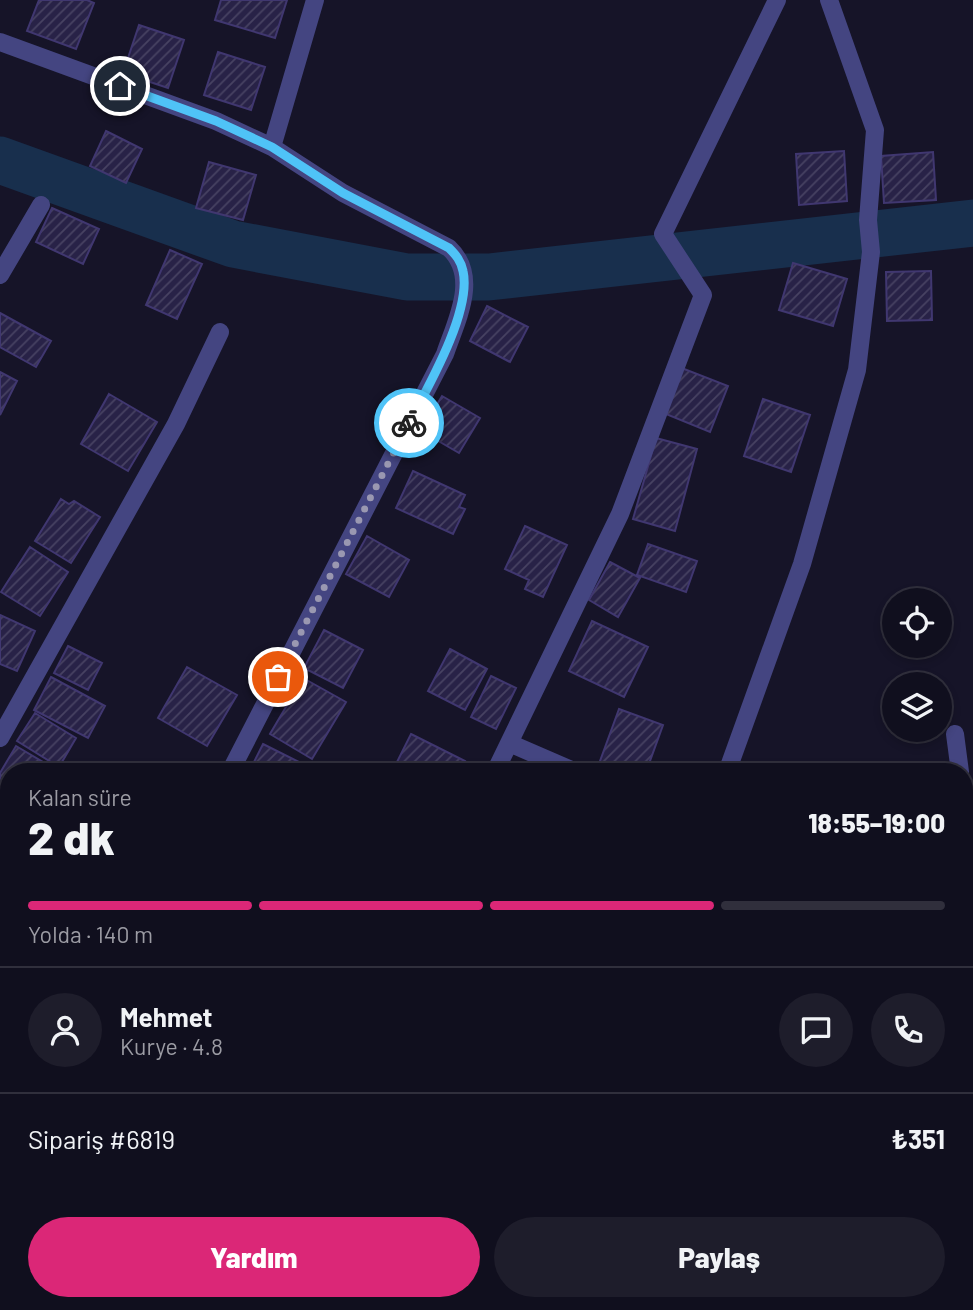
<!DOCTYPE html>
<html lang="tr">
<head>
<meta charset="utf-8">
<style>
  body { margin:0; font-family:Barlow,sans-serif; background:#1e1d2b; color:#f1f3f6; height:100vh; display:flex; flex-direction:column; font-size:26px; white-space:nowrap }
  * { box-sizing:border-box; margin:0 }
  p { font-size:23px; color:#9c9ca4 }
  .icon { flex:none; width:38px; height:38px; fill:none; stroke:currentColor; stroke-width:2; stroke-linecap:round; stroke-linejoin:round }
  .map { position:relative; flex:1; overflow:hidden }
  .sheet { position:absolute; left:0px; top:763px; width:973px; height:548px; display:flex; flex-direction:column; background:#100f1e; border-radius:28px 28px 0 0; box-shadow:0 4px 10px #0003,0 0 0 2px #302f3c }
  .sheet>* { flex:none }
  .controls { position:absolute; left:882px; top:588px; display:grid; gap:14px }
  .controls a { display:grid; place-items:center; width:70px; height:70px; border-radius:50%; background:#100f1e; box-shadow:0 4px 10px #0003,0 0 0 2px #302f3c; font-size:35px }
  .pin { position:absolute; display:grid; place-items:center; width:60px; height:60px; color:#fff; margin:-30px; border:4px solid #fff; border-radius:50%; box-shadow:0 2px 7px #0007 }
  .courier { position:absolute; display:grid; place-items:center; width:70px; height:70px; margin:-35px; border:5px solid #4fc3f7; border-radius:50%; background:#fff; color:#222; box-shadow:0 2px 9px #0007 }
  .overview em { font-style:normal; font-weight:800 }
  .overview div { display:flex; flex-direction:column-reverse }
  .overview { display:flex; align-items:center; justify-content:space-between; height:119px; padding:0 28px }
  h1 { font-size:46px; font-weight:800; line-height:52px }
  .bar { display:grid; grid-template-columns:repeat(4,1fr); gap:10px 7px; align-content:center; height:84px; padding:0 28px }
  .bar i { height:9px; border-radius:5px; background:#302f3c }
  .bar .active { background:#db2777 }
  .bar p { grid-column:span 4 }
  .line { display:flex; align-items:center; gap:18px; padding:0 28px; border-top:2px solid #302f3c }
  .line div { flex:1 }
  .round { display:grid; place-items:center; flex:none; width:74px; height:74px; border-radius:37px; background:#1e1d2b }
  .action { display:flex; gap:14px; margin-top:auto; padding:14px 28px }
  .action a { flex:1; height:80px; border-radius:42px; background:#db2777; color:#fff; font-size:28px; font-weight:800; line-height:80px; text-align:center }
  .action a+a { background:#1e1d2b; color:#f1f3f6 }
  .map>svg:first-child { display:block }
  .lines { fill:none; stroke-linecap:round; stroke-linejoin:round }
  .river { stroke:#182f4d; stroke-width:47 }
  .building { fill:url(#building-hatch); stroke:#403770; stroke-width:2 }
  .street { stroke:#444581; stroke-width:18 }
  .done { stroke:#9a98b1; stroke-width:7; stroke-dasharray:0 12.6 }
  .route { stroke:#4fc3f7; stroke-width:9 }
</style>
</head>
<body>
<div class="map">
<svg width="973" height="1310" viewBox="0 0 973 1310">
  <defs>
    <pattern id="building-hatch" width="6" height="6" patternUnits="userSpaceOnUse" patternTransform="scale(1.75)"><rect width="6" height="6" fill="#282247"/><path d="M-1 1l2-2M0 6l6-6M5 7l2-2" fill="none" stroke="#474262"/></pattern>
  </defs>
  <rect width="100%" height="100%" fill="#161428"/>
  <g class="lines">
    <path class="river" d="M 0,160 L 233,244 L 407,277 L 489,277 L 973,223"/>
  </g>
  <path class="building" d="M 39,0 L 87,0 L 94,3 L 76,49 L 27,31 Z
    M 221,0 L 287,0 L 275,38 L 215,20 Z
    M 139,25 L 184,40 L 168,88 L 123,73 Z
    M 218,52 L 265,67 L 251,110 L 204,95 Z
    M 106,131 L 142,149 L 126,183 L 90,166 Z
    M 844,151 L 847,201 L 799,205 L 796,154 Z
    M 933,152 L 936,200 L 884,203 L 881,156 Z
    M 209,162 L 256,175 L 243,220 L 196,208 Z
    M 52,208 L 99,229 L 83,264 L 36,242 Z
    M 170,250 L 202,264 L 177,319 L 146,305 Z
    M 793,263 L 847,279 L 833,326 L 779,310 Z
    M 931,271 L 932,320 L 887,321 L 886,272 Z
    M 487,306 L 528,327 L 510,362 L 470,341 Z
    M 0,313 L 51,341 L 36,367 L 0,347 Z
    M 679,367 L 728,386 L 710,432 L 661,412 Z
    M 0,372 L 17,381 L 0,415 Z
    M 109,394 L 157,422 L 128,471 L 81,444 Z
    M 442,396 L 480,418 L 459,453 L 421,431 Z
    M 763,399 L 810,415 L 791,472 L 744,456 Z
    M 656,438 L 697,449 L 675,531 L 633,519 Z
    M 413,471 L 465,495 L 459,507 L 465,509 L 453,534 L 396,508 Z
    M 61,499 L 69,504 L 74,501 L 100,517 L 71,563 L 35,541 Z
    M 525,526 L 567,545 L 543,597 L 525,589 L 529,580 L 505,569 Z
    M 367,536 L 409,560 L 389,597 L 346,574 Z
    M 648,544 L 697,561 L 686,592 L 637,575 Z
    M 30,547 L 68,572 L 40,616 L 1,592 Z
    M 610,562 L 640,578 L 618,617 L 589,600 Z
    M 0,615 L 35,631 L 17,671 L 0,664 Z
    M 592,621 L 648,647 L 624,697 L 569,671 Z
    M 324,630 L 363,650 L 343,688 L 304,668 Z
    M 68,646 L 102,663 L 88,690 L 54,673 Z
    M 450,649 L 487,669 L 465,710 L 428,691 Z
    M 187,667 L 237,695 L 207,746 L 158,718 Z
    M 491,676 L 516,688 L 496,729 L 471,717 Z
    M 51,677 L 105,706 L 88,738 L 34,710 Z
    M 303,678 L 346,702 L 312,759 L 270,734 Z
    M 619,709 L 663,725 L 646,772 L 596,772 Z
    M 35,713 L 76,738 L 59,767 L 17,741 Z
    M 411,734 L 465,761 L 460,772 L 392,772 Z
    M 263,744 L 307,766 L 305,772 L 249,772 Z
    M 16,746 L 60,772 L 9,772 L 9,791 L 0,785 L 0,773 Z
    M 0,991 L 9,993 L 9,1043 L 0,1041 Z
    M 964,1117 L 973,1118 L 973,1182 L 964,1181 Z
    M 9,1163 L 9,1199 L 0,1195 L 0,1180 Z
    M 2,1260 L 9,1265 L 9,1302 L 32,1302 L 26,1310 L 0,1310 L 0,1264 Z
    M 151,1302 L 168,1302 L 163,1310 Z
    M 594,1302 L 668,1302 L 665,1310 L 593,1310 Z
    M 800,1302 L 880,1306 L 879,1310 L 799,1310 Z"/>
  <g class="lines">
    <path class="street" d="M 0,42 L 216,121 L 272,147 L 343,193 L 449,248 C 480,277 456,321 445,354 L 230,772
      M 272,147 L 315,0
      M 0,275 L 41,205
      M 955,734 L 960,772
      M 0,738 L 176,424 L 220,332
      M 509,743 L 576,772
      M 495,772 L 620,514 L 703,295 L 663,234 L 777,0
      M 727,772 L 802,564 L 857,370 L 871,252 L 868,220 L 875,130 L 829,0
      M 964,809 L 972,876 L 964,948
      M 0,974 L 9,976
      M 0,1124 L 9,1111
      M 964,1220 L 973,1222
      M 0,1227 L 9,1233
      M 117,1302 L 130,1310
      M 72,1310 L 77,1302
      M 260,1310 L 264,1302
      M 700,1310 L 707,1302
      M 924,1310 L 925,1302"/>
  </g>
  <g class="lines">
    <path class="done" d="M 278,677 L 409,423"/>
    <path class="route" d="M 120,86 L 216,121 L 272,147 L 343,193 L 449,248 C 456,255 461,261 463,271 C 472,311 428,387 409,423"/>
  </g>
</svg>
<div class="controls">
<a><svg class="icon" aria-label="locate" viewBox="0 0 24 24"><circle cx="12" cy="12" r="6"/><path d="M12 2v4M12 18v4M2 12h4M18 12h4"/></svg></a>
<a><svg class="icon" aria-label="layers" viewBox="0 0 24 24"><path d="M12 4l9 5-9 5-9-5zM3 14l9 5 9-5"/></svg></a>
</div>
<div class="pin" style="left:278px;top:677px;background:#ea580c"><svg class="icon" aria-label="bag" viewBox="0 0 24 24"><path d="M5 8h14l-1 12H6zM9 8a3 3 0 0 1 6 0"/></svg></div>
<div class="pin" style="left:120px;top:86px;background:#1f2937"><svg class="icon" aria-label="home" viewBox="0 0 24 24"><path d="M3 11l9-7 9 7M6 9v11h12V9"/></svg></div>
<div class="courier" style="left:409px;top:423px"><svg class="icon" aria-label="bike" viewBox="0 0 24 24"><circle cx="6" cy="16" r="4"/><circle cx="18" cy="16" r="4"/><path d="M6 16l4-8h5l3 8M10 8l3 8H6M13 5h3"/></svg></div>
<section class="sheet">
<div class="overview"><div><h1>2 dk</h1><p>Kalan süre</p></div><em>18:55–19:00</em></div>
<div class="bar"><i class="active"></i><i class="active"></i><i class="active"></i><i></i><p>Yolda · 140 m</p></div>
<div class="line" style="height:126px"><a class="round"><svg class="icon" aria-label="person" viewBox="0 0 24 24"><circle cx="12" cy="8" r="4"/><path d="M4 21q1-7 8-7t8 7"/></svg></a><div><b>Mehmet</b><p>Kurye · 4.8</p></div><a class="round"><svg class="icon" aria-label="chat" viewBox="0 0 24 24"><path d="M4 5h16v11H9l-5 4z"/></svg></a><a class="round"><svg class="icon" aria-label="phone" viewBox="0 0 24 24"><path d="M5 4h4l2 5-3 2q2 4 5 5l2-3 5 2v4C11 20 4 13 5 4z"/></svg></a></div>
<div class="line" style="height:91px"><div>Sipariş #6819</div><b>₺351</b></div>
<div class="action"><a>Yardım</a><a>Paylaş</a></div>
</section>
</div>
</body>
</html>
